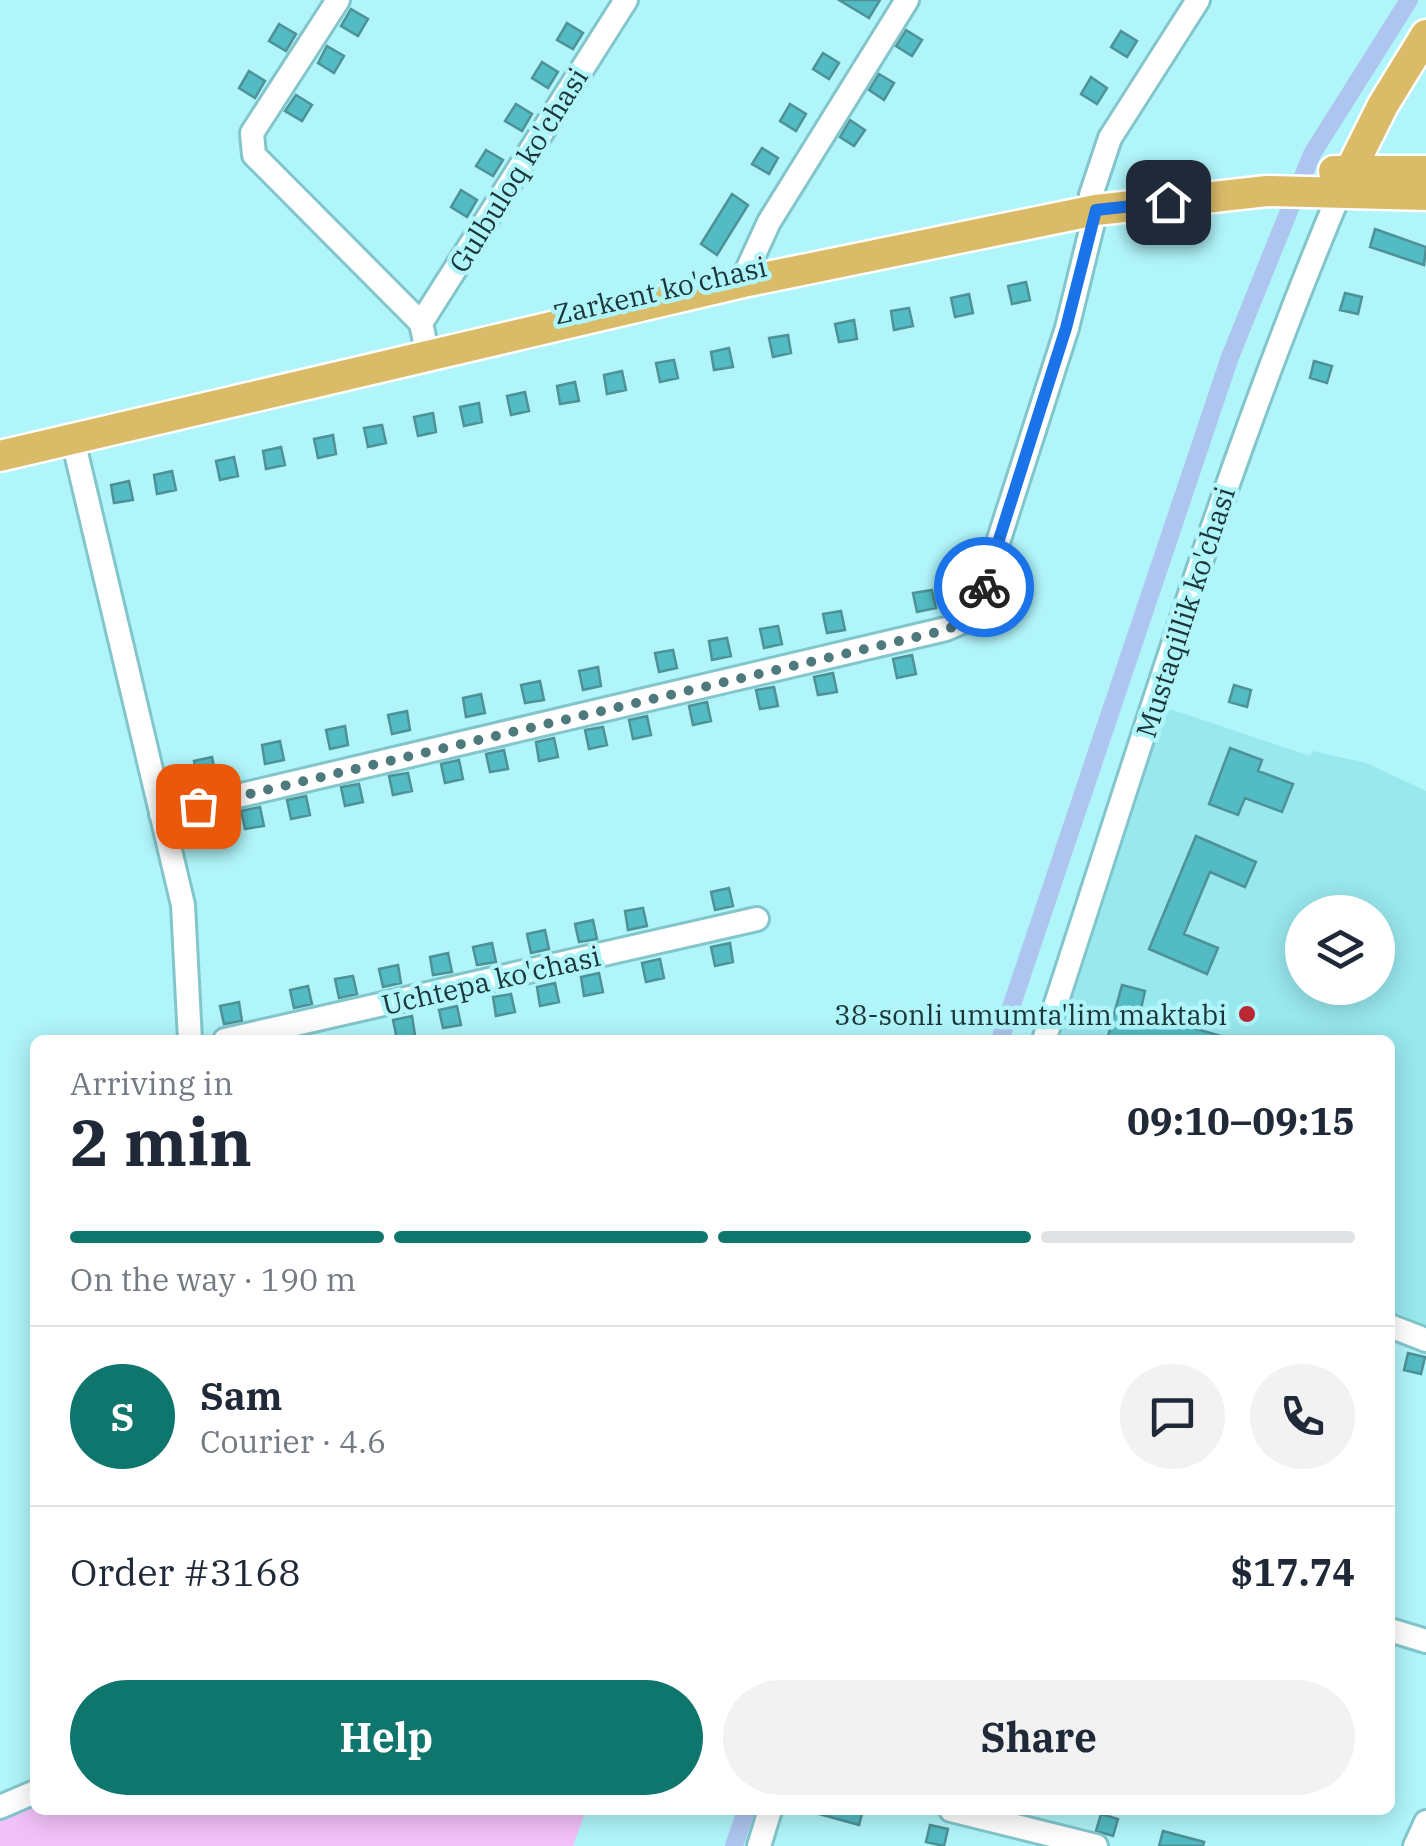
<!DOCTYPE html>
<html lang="en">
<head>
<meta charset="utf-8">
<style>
  body { margin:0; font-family:"IBM Plex Serif",serif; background:#f2f2f3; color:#1f2937; height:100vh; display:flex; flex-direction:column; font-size:38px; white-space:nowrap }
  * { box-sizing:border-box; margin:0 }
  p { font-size:32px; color:#747a83 }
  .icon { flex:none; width:55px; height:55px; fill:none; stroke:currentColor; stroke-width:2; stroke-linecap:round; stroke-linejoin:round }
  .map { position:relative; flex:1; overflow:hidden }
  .side { position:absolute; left:30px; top:1035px; width:1365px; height:780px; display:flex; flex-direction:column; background:#fff; border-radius:15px; box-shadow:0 5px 25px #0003 }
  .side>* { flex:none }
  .fabs { position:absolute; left:1285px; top:895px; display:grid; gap:20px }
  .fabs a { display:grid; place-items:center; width:110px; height:110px; border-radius:50%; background:#fff; box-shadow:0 5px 25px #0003; font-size:50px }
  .pin { position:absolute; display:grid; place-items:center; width:85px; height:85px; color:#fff; margin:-42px; border-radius:20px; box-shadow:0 5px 15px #0006 }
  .courier { position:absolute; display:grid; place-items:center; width:100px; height:100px; margin:-50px; border:8px solid #1a73e8; border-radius:50%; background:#fff; color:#222; box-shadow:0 2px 12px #0007 }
  .overview em { font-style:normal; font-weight:700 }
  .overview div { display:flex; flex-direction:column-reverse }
  .overview { display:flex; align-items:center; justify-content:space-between; height:170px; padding:0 40px }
  h1 { font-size:65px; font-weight:700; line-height:75px }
  .bar { display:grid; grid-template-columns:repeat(4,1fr); gap:15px 10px; align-content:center; height:120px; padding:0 40px }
  .bar i { height:12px; border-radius:8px; background:#e0e1e3 }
  .bar .selected { background:#0f766e }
  .bar p { grid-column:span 4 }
  .line { display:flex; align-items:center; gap:25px; padding:0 40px; border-top:2px solid #e0e1e3 }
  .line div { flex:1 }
  .round { display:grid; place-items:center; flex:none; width:105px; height:105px; border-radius:52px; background:#f2f2f3 }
  .action { display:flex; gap:20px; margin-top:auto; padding:20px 40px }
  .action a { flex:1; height:115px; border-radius:60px; background:#0f766e; color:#fff; font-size:40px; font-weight:700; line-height:115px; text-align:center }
  .action a+a { background:#f2f2f3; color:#1f2937 }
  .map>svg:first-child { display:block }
  .built { fill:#98e8ee; fill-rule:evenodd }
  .green { fill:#f2c1f9 }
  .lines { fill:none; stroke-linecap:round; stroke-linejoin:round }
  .canal { stroke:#adc5ef; stroke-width:18 }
  .building { fill:#52bbc3; stroke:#4e9196; stroke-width:2.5 }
  .minor-casing { stroke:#82c6cb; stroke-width:28 }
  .major-casing { stroke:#fff; stroke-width:35 }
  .minor { stroke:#fff; stroke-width:22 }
  .major { stroke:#dabb68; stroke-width:30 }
  .done { stroke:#4e797d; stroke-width:10; stroke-dasharray:0 18 }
  .route { stroke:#1a73e8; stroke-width:12 }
  .poi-dot { fill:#b92834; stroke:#b0f5fa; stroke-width:4 }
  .labels { text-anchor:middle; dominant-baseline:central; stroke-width:9; stroke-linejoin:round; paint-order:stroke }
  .street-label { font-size:28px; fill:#1a3639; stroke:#b0f5fa }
  .poi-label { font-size:28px; fill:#1a3639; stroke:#b0f5fa; text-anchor:end }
</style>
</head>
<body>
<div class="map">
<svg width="1426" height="1846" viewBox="0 0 1426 1846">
  <rect width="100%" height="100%" fill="#b0f5fa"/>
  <path class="built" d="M 1161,706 L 1310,756 L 1313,751 L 1366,763 L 1426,791 L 1426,1325 L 1390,1310 L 1390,1040 L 1059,1040 ZM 1302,912 L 1378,912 L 1378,988 L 1302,988 Z"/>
  <path class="green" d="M 35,1803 L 35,1810 L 586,1810 L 573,1846 L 0,1846 L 0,1817 Z"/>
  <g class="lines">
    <path class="canal" d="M 1000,1040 L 1230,357 L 1312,154 L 1409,0
      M 734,1846 L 746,1810"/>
  </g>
  <path class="building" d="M 839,0 L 880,0 L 869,18 Z
    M 351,9 L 368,19 L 358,36 L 341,26 Z
    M 567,23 L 583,33 L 573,49 L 557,40 Z
    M 279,24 L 296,34 L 286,51 L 269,41 Z
    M 906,30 L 922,40 L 912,56 L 896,46 Z
    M 1121,31 L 1137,41 L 1127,57 L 1111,47 Z
    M 327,46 L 344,56 L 334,73 L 318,63 Z
    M 823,53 L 839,63 L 829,79 L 813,69 Z
    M 542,62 L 558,72 L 548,88 L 532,78 Z
    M 249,71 L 265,81 L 255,98 L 239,88 Z
    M 879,74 L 894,83 L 884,100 L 869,90 Z
    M 1091,77 L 1107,88 L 1097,104 L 1081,94 Z
    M 296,95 L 312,105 L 302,121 L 285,111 Z
    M 516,104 L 532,114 L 522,131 L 505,121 Z
    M 790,104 L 806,114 L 796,131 L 780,121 Z
    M 850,120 L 865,130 L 854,146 L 840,137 Z
    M 762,148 L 778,158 L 769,174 L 752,164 Z
    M 486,150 L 503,160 L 493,176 L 476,166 Z
    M 461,190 L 477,200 L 467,217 L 451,207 Z
    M 732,194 L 748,205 L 717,255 L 701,244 Z
    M 1375,229 L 1426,247 L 1424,265 L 1370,247 Z
    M 1026,282 L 1030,300 L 1012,304 L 1008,286 Z
    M 1345,293 L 1362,297 L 1358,314 L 1340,310 Z
    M 969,294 L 973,313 L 955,317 L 951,298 Z
    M 909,308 L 913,326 L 894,330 L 891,311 Z
    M 854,320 L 857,339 L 839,342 L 835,324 Z
    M 788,335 L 791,353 L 773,357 L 769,338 Z
    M 729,348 L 733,367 L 714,370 L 711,352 Z
    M 674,360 L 678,378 L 660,382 L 656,363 Z
    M 1314,361 L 1332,366 L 1327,383 L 1310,378 Z
    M 622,371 L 626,390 L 607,394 L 604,375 Z
    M 575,382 L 579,401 L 560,404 L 557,386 Z
    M 525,392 L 529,411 L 511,415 L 507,396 Z
    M 479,403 L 482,422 L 464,426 L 460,407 Z
    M 433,413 L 436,432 L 418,436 L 414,417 Z
    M 382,425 L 386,443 L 368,447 L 364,428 Z
    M 333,435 L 336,454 L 318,458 L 314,439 Z
    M 281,447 L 285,465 L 266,469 L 263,451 Z
    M 234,457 L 238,476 L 220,480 L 216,461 Z
    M 172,471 L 176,490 L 157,494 L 154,475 Z
    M 129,481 L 133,500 L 114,503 L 111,485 Z
    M 932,590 L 936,608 L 917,612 L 913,593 Z
    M 841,611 L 845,630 L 827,633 L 823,614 Z
    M 778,626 L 782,644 L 764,648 L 760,629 Z
    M 727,638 L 731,656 L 712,660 L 709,641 Z
    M 673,650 L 677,668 L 659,672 L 655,653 Z
    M 912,655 L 916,674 L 897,678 L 893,659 Z
    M 598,667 L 601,686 L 583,690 L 579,671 Z
    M 833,673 L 837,692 L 818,695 L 814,677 Z
    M 540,681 L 544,700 L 525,703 L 521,685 Z
    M 1234,685 L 1251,690 L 1247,707 L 1229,702 Z
    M 774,687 L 778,706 L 760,709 L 756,690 Z
    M 481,694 L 485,713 L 466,717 L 463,698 Z
    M 707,702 L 711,721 L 693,725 L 689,706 Z
    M 407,711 L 410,730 L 392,734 L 388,715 Z
    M 647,716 L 651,735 L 633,739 L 629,720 Z
    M 345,726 L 348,745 L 330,749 L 326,730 Z
    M 603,727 L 607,745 L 589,749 L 585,730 Z
    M 554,738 L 558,757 L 539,761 L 536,742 Z
    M 280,741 L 284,760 L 265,764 L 262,745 Z
    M 1230,748 L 1262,760 L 1258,771 L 1293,784 L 1282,812 L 1245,798 L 1238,815 L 1209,804 Z
    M 504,750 L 508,769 L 490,772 L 486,754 Z
    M 212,757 L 216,776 L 198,779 L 194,761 Z
    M 459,760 L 463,779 L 445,783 L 441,764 Z
    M 408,773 L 412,791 L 393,795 L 389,776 Z
    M 359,784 L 363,802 L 345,806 L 341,787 Z
    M 306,796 L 310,815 L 291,819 L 287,800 Z
    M 260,807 L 264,826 L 245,829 L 241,811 Z
    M 217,817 L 221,836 L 203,840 L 199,821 Z
    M 1196,836 L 1256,862 L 1245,887 L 1210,872 L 1184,934 L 1218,948 L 1207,974 L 1149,949 Z
    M 729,888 L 733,906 L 715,910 L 711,892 Z
    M 643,908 L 647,926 L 628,930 L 625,911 Z
    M 593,920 L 597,939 L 579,942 L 575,924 Z
    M 545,930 L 549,949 L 531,953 L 527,934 Z
    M 492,943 L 496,962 L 477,965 L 473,947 Z
    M 730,943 L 733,962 L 715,966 L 711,947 Z
    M 448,953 L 452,972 L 433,975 L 430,957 Z
    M 660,959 L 664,978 L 646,982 L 642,963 Z
    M 398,965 L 401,983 L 383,987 L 379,969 Z
    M 599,973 L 603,992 L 584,996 L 581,977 Z
    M 353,976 L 357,994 L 339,998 L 335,979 Z
    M 555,983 L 559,1002 L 540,1006 L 537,987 Z
    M 1122,985 L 1145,991 L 1140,1013 L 1221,1036 L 1221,1040 L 1107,1040 Z
    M 308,986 L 312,1004 L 294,1008 L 290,990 Z
    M 511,994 L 515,1012 L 496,1016 L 493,997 Z
    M 239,1002 L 242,1021 L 224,1024 L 220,1006 Z
    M 457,1006 L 461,1025 L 443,1028 L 439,1010 Z
    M 412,1016 L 415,1035 L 397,1039 L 393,1020 Z
    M 1408,1353 L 1425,1357 L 1421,1374 L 1404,1370 Z
    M 819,1810 L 863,1810 L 859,1825 L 819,1814 Z
    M 1101,1814 L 1118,1819 L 1113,1836 L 1096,1831 Z
    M 930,1825 L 948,1829 L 944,1846 L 926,1842 Z
    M 1163,1831 L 1204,1842 L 1203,1846 L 1159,1846 Z"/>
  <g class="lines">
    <defs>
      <path id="minor" d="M 338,0 L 252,133 L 254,155 L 421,323
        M 1091,195 L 1110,138 L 1198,0
        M 747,270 L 769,222 L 907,0
        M 425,342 L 421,323 L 626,0
        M 73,440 L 183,905 L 190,1040
        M 161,814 L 946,629 L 967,620 L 980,598 L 1067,328 L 1096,210
        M 225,1040 L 757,919
        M 1044,1040 C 1138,755 1224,467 1341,190
        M 1390,1326 L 1426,1340
        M 1390,1630 L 1426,1641
        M 0,1807 L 35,1792
        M 951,1810 L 1096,1846
        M 759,1846 L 770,1810
        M 1415,1846 L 1426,1822"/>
      <path id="major" d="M 1334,171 L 1426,171
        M 1343,185 L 1383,105 L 1426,35
        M 0,456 L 748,281 L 1096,210 L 1267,191 L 1426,195"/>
    </defs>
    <use href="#minor" class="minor-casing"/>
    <use href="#major" class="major-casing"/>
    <use href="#minor" class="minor"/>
    <use href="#major" class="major"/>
  </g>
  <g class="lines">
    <path class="done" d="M 198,806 L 946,630 L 967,620 L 984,587"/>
    <path class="route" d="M 984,587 L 1066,328 L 1096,210 L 1168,202"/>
  </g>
  <circle class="poi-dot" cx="1247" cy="1014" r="10"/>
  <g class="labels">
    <g class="street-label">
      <text transform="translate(518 170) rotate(-58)">Gulbuloq ko'chasi</text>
      <text transform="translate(660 290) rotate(-13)">Zarkent ko'chasi</text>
      <text transform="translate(1185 612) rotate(-72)">Mustaqillik ko'chasi</text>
      <text transform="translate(491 980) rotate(-13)">Uchtepa ko'chasi</text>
    </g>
    <g class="poi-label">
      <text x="1227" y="1014">38-sonli umumta'lim maktabi</text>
    </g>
  </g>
</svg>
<div class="fabs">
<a><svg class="icon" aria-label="layers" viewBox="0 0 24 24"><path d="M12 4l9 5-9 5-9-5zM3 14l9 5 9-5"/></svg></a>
</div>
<div class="pin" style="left:198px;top:806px;background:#ea580c"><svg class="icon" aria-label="bag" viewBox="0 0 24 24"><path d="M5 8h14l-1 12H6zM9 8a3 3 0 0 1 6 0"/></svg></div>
<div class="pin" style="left:1168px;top:202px;background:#1f2937"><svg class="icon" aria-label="home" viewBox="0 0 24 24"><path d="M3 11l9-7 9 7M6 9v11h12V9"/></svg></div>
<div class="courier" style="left:984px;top:587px"><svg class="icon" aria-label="bike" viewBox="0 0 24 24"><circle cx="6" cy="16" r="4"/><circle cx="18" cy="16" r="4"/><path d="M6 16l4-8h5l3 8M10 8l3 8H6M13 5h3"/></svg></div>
<section class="side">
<div class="overview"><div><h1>2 min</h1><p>Arriving in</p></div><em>09:10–09:15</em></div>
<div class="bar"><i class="selected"></i><i class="selected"></i><i class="selected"></i><i></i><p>On the way · 190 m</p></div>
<div class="line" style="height:180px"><b class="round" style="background:#0f766e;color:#fff">S</b><div><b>Sam</b><p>Courier · 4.6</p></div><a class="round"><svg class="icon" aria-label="chat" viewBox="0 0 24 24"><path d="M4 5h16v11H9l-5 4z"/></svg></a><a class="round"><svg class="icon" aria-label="phone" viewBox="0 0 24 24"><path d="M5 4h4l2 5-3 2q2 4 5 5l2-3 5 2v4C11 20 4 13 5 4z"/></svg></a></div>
<div class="line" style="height:130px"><div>Order #3168</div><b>$17.74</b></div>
<div class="action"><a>Help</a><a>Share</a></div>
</section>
</div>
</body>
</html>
